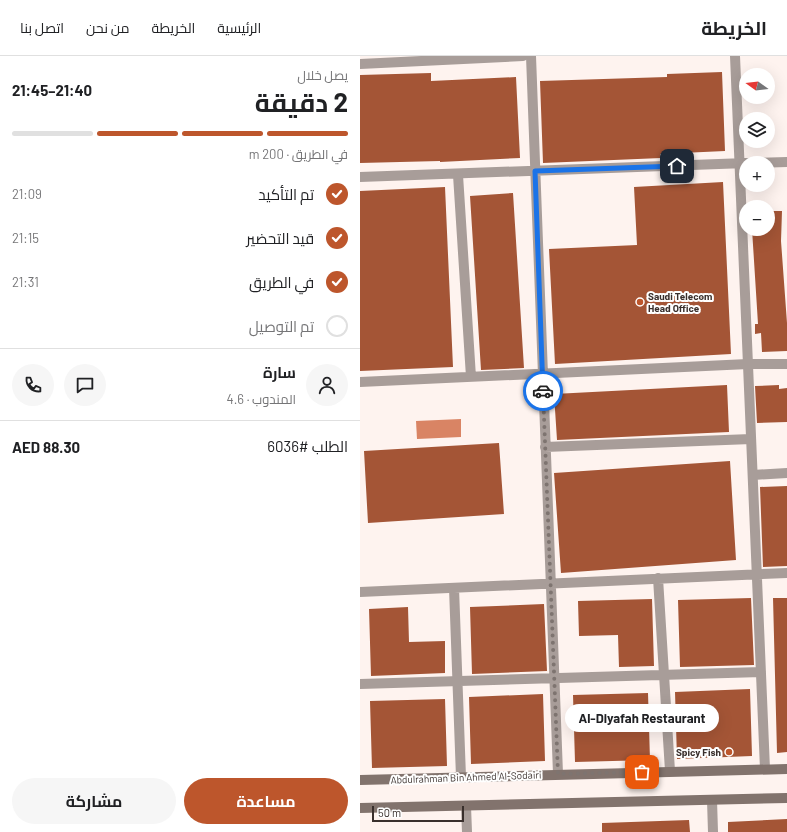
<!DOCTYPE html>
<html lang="ar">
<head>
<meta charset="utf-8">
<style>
  body { margin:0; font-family:Barlow,Cairo,sans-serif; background:#f6f6f6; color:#202124; direction:rtl; height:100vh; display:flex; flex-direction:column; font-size:15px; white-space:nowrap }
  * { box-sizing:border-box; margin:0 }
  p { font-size:13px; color:#757577 }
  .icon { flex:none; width:22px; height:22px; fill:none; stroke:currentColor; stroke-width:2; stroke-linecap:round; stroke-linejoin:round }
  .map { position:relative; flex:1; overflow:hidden; direction:ltr }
  .panel { display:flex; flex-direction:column; background:#fff; width:360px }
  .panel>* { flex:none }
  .needle { width:26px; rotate:285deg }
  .controls { position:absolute; left:379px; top:12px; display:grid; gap:8px }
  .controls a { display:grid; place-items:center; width:36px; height:36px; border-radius:50%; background:#fff; box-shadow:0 4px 16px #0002; font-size:20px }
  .scale { position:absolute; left:12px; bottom:10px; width:92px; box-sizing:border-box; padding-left:4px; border:2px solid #392f2c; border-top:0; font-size:11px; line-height:14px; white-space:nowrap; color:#392f2c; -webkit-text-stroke:3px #fff; paint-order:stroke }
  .pin { position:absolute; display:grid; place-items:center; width:34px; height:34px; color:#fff; margin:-17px; border-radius:8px; box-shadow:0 2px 6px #0006 }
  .courier { position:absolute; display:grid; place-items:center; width:40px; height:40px; margin:-20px; border:3px solid #1a73e8; border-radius:50%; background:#fff; color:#222; box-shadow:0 1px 5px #0007 }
  .bubble { position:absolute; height:28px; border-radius:14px; background:#fff; box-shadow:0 4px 16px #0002; font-size:13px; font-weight:700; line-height:28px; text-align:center; direction:rtl }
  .head em { font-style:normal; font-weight:700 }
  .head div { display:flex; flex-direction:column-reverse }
  .head { display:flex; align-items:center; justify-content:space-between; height:68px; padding:0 12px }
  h1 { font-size:26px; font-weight:700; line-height:30px }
  .bar { display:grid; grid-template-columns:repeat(4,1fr); gap:6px 4px; align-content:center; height:48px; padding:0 12px }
  .bar i { height:5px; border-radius:3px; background:#e0e0e0 }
  .bar .on { background:#bd562c }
  .bar p { grid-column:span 4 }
  .line { display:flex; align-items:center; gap:10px; padding:0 12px; border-top:1px solid #e0e0e0 }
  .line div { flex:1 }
  .round { display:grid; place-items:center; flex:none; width:42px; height:42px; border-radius:21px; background:#f6f6f6 }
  ol { padding:0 12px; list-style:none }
  li { display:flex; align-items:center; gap:12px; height:44px }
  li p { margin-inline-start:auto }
  li .icon { padding:4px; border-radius:50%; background:#bd562c; color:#fff; stroke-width:4 }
  li:last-child { color:#757577 }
  li i { width:22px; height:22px; border:2px solid #e0e0e0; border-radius:50% }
  .button { display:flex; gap:8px; margin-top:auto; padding:8px 12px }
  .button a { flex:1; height:46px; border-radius:24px; background:#bd562c; color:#fff; font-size:16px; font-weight:700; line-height:46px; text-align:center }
  .button a+a { background:#f6f6f6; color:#202124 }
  header { display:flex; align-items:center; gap:24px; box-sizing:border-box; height:56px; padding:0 20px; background:#fff; border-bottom:1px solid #e0e0e0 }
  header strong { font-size:19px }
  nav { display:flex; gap:22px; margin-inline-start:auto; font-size:14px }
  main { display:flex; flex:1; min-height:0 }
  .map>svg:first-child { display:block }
  .water { fill:#d98464 }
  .building { fill:#a45536 }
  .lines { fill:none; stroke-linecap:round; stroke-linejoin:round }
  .street { stroke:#a89d99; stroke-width:10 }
  .secondary { stroke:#82736d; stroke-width:10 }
  .done { stroke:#7e7470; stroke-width:4; stroke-dasharray:0 7.2 }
  .route { stroke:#1a73e8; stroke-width:5 }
  .poi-dot { fill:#bd562c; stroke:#fff; stroke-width:1.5 }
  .labels { text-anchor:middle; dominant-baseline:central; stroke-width:4; stroke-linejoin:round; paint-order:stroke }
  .poi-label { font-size:10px; font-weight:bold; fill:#392f2c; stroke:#fff; text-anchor:start }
  .street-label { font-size:10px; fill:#392f2c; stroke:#fff }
</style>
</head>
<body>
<header>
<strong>الخريطة</strong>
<nav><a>الرئيسية</a><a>الخريطة</a><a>من نحن</a><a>اتصل بنا</a></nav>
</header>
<main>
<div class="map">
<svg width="427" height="776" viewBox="0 0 427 776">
  <rect width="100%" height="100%" fill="#fef3ef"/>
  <path class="water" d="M 101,363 L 101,381 L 57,383 L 56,365 Z"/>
  <path class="building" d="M 362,16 L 365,95 L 300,98 L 301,102 L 183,107 L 180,25 L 307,21 L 307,18 Z
    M 71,17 L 71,25 L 156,21 L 160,102 L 80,106 L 80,105 L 0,107 L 0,19 Z
    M 363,126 L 371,298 L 195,308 L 189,193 L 277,189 L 274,131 Z
    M 85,131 L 93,311 L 0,315 L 0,135 Z
    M 153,137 L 164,312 L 121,314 L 110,140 Z
    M 408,155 L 422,155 L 421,185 L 427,267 L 427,295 L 402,296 L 401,277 L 395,278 L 395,268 L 398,268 L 392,173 L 408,173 Z
    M 367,329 L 369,376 L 197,384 L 194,338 Z
    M 419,329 L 419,333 L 427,332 L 427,366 L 397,367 L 395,330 Z
    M 139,387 L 144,458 L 8,467 L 4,395 Z
    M 370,405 L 376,504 L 201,517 L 194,417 Z
    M 427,430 L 427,510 L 403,511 L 400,431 Z
    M 391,542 L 394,609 L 320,611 L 318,544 Z
    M 413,542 L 427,542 L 427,696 L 417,697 Z
    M 292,543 L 294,610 L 259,611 L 258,579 L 219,580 L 218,545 Z
    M 184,548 L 187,615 L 112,618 L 110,551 Z
    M 48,551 L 49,586 L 85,585 L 85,617 L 11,620 L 9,553 Z
    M 390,633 L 392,700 L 317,703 L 315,636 Z
    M 288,637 L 290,704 L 215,706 L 213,639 Z
    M 183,638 L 185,705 L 111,708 L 109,641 Z
    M 85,643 L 87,710 L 12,712 L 10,645 Z
    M 427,763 L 427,776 L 368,776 L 368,766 Z
    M 329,764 L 330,776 L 242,776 L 242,767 Z"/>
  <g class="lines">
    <path class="street" d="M 171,0 L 198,718
      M 375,0 L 405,713
      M 0,8 L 163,0
      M 390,107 L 427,106
      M 98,119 L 111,321
      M 0,121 L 386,107
      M 0,326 L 388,308 L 427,308
      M 185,391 L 391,383
      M 393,419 L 427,417
      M 298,522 L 310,715
      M 94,532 L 101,721
      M 0,536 L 427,517
      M 0,628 L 401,616
      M 352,744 L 353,776
      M 106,750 L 107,776"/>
    <path class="secondary" d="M 0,724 L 427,713
      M 0,752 L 427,742"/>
  </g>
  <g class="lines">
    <path class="done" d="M 183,335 L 198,718 L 282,716"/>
    <path class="route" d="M 183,335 L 175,115 L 317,110"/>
  </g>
  <g class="poi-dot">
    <circle cx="280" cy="246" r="4"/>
    <circle cx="369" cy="696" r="4"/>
  </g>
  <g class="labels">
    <g class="poi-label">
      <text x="288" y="240">Saudi Telecom<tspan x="288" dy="12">Head Office</tspan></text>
      <text x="361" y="696" text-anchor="end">Spicy Fish</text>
    </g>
    <g class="street-label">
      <text transform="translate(106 721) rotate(-2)">Abdulrahman Bin Ahmed Al-Sodairi</text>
    </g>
  </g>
</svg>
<div class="controls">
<a><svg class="needle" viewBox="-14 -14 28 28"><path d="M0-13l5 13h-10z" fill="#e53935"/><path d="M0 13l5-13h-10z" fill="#757577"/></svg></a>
<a><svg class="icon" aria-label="layers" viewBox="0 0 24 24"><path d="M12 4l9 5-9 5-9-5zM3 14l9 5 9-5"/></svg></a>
<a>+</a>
<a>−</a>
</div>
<div class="scale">50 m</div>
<div class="pin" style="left:282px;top:716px;background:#ea580c"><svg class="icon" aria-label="bag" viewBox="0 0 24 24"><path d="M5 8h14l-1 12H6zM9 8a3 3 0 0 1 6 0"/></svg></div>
<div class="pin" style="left:317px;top:110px;background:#1f2937"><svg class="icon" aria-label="home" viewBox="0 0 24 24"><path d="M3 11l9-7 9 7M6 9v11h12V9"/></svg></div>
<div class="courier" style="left:183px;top:335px"><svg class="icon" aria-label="car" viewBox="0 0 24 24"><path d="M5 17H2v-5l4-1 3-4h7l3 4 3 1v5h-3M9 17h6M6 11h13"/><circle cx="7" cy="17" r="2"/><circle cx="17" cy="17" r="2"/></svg></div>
<div class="bubble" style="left:205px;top:648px;width:154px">Al-Diyafah Restaurant</div>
</div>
<section class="panel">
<div class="head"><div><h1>2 دقيقة</h1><p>يصل خلال</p></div><em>21:40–21:45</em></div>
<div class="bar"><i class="on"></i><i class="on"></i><i class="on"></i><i></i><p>في الطريق · 200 m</p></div>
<ol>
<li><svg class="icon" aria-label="check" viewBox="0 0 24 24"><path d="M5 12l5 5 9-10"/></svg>تم التأكيد<p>21:09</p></li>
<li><svg class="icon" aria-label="check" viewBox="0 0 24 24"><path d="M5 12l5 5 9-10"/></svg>قيد التحضير<p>21:15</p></li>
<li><svg class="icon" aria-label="check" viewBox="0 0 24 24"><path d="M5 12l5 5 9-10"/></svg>في الطريق<p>21:31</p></li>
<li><i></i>تم التوصيل</li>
</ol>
<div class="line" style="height:72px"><a class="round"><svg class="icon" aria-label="person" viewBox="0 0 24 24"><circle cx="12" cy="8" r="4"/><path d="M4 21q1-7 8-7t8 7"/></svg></a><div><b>سارة</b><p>المندوب · 4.6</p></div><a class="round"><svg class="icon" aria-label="chat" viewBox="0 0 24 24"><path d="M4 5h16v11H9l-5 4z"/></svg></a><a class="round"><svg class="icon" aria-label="phone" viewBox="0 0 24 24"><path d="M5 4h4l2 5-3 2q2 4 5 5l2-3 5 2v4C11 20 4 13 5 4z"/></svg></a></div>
<div class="line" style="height:52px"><div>الطلب #6036</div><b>AED 88.30</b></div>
<div class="button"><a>مساعدة</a><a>مشاركة</a></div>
</section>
</main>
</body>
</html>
